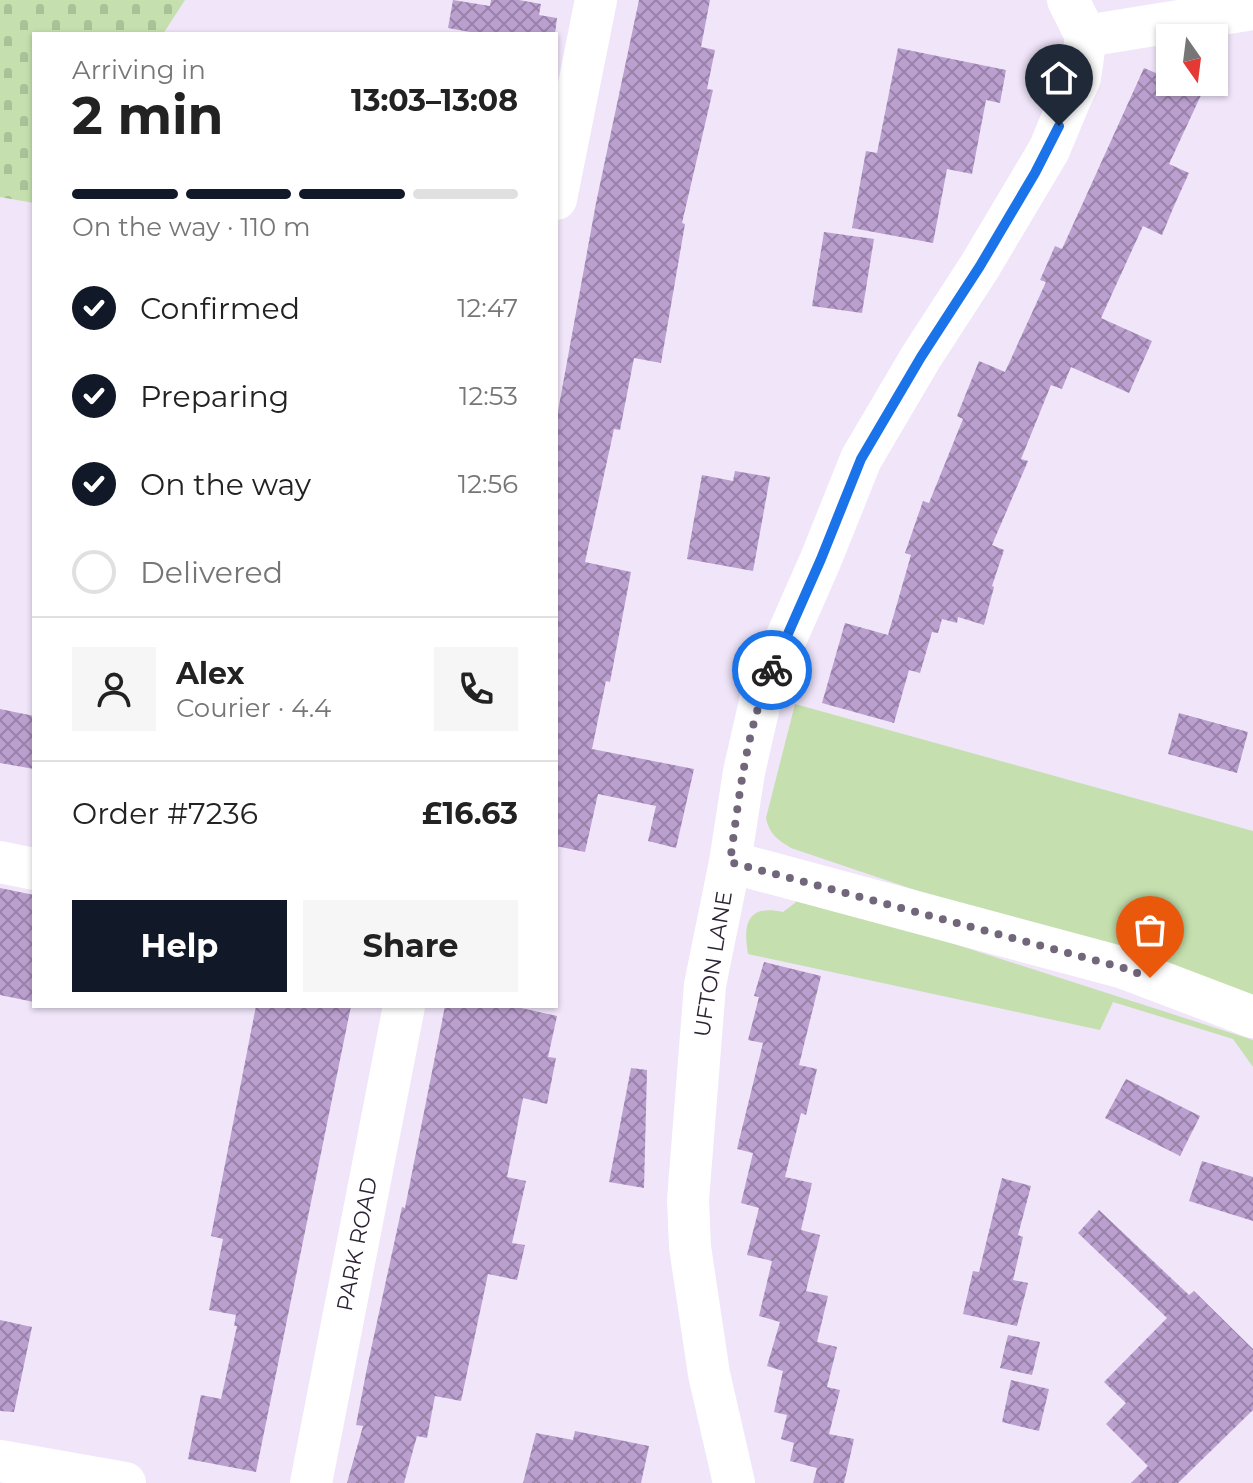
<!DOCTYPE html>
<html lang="en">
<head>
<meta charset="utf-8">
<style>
  body { margin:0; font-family:Montserrat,sans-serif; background:#f6f6f6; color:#222; height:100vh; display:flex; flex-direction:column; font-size:30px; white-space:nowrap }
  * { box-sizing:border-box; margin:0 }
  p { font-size:26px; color:#767676 }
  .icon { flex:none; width:44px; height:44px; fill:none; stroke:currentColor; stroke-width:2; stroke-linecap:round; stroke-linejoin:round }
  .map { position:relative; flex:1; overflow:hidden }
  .side { position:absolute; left:32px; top:32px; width:526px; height:976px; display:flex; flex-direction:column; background:#fff; border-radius:0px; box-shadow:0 2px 6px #0004 }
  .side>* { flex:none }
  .needle { width:52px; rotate:166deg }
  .buttons { position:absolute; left:1156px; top:24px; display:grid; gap:16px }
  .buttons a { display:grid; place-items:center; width:72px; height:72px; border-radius:0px; background:#fff; box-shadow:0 2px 6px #0004; font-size:40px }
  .pin { position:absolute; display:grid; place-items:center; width:68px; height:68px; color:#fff; margin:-82px -34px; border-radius:50% 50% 50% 0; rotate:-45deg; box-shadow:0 0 8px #0007 }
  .pin .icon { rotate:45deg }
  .courier { position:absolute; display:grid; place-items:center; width:80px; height:80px; margin:-40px; border:6px solid #1a73e8; border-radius:50%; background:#fff; color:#222; box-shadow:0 2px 10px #0007 }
  .overview em { font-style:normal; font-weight:700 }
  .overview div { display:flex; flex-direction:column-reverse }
  .overview { display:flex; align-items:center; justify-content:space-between; height:136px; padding:0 40px }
  h1 { font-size:52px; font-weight:700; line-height:60px }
  .bar { display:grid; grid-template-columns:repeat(4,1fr); gap:12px 8px; align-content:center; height:96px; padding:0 40px }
  .bar i { height:10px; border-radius:6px; background:#e0e0e0 }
  .bar .selected { background:#111827 }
  .bar p { grid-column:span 4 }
  .line { display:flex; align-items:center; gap:20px; padding:0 40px; border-top:2px solid #e0e0e0 }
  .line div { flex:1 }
  .round { display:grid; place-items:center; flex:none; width:84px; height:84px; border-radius:0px; background:#f6f6f6 }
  ol { padding:0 40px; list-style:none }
  li { display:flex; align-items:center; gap:24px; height:88px }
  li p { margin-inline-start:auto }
  li .icon { padding:8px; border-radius:50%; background:#111827; color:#fff; stroke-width:4 }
  li:last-child { color:#767676 }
  li i { width:44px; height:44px; border:4px solid #e0e0e0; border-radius:50% }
  .cta { display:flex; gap:16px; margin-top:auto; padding:16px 40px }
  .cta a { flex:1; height:92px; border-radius:0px; background:#111827; color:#fff; font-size:32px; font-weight:700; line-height:92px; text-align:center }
  .cta a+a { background:#f6f6f6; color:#222 }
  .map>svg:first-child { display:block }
  .green { fill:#c5e0ae }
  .cemetery { fill:url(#cemetery-stones) }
  .building { fill:url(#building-cross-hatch) }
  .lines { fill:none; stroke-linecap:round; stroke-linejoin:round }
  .minor { stroke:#fff; stroke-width:42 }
  .done { stroke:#72677a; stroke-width:8; stroke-dasharray:0 14.4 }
  .route { stroke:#1a73e8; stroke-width:10 }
  .labels { text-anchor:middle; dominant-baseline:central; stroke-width:8; stroke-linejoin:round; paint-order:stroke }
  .street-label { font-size:22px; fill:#2e2335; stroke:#fff }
</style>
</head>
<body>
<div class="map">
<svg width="1253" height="1483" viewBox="0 0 1253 1483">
  <defs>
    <pattern id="cemetery-stones" width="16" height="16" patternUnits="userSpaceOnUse" patternTransform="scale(2)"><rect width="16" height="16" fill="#c5e0ae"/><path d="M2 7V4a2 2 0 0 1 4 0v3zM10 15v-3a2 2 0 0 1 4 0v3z" fill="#aac096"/></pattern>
    <pattern id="building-cross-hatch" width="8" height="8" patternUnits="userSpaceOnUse" patternTransform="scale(2)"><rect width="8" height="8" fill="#bba0cf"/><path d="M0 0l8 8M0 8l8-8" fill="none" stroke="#9882a9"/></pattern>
  </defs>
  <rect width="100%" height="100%" fill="#f0e5f9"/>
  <path class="green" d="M 795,704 L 1253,831 L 1253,997 L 998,918 L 791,848 C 778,840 769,834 766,818 Z
    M 799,894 L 1253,1040 L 1253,1067 L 1233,1039 L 1113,1002 L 1100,1030 L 748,954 C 743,924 747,904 783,912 L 795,903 Z"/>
  <path class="cemetery" d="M 0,0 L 185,0 L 163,34 L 34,34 L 34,203 L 0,197 Z"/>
  <path class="building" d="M 453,0 L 490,6 L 491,0 L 519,0 L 541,4 L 539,15 L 557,18 L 555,34 L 481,34 L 448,28 Z
    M 639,0 L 710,0 L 701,47 L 715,50 L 707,89 L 713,90 L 682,223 L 685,224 L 661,363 L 634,358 L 620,430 L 614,429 L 585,562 L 631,572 L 610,682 L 606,681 L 592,749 L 694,769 L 676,848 L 648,841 L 656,806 L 598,794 L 585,852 L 556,846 L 556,422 L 596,203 Z
    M 898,48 L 1006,70 L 1000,103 L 986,100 L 972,174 L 947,169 L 933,243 L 852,228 L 866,151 L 877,153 Z
    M 1144,68 L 1170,79 L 1170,82 L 1176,82 L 1202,93 L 1169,164 L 1189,173 L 1174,206 L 1162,235 L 1143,226 L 1101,318 L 1152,341 L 1129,393 L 1071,367 L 1062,389 L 1051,385 L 1021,459 L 1028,461 L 992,545 L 1004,550 L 992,586 L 994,587 L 984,625 L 958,617 L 957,623 L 942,619 L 938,633 L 932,632 L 920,673 L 909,670 L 894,723 L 822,703 L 845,623 L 888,635 L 911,555 L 905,553 L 923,501 L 929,503 L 963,419 L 957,416 L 979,361 L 1005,372 L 1046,282 L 1040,280 L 1055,246 L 1062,249 Z
    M 824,232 L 874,239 L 862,313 L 812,306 Z
    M 735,471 L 770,477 L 753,571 L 687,559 L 702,475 L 733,481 Z
    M 0,709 L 34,716 L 34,769 L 0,763 Z
    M 1179,713 L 1248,732 L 1237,773 L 1168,754 Z
    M 0,888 L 34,895 L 34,1002 L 0,995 Z
    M 764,962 L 821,976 L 799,1065 L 817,1069 L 806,1115 L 801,1113 L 785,1177 L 812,1183 L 801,1230 L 820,1235 L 806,1291 L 828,1296 L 817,1342 L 837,1347 L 827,1387 L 840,1390 L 829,1434 L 854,1439 L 844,1483 L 813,1483 L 817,1468 L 790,1461 L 794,1443 L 781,1439 L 787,1415 L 774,1412 L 783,1371 L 767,1366 L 780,1322 L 759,1316 L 772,1261 L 747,1255 L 759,1208 L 741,1203 L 753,1153 L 737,1149 L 763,1043 L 748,1040 L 759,997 L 754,996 Z
    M 256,1006 L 351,1006 L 256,1472 L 188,1459 L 201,1395 L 221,1399 L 237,1326 L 234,1326 L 236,1315 L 209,1310 L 223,1239 L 211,1236 Z
    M 445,1006 L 512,1006 L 557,1016 L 548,1057 L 556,1058 L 547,1104 L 523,1098 L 507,1177 L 526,1181 L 512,1243 L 525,1245 L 517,1280 L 488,1274 L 461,1401 L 435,1396 L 427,1438 L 417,1436 L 404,1483 L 347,1483 L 363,1426 L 356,1425 L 367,1368 L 402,1207 L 405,1208 Z
    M 631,1068 L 647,1070 L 644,1188 L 609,1182 Z
    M 1126,1079 L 1200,1116 L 1180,1156 L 1105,1118 Z
    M 1202,1161 L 1253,1177 L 1253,1221 L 1189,1201 Z
    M 1002,1178 L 1031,1186 L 1018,1235 L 1023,1237 L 1013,1280 L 1028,1283 L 1017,1326 L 963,1314 L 973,1271 L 979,1272 Z
    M 1099,1210 L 1189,1295 L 1194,1291 L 1253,1349 L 1253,1410 L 1178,1483 L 1131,1483 L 1148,1466 L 1106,1424 L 1126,1403 L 1104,1382 L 1167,1318 L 1078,1233 Z
    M 0,1320 L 32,1327 L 14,1412 L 0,1411 Z
    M 1008,1335 L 1040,1342 L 1032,1375 L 1000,1368 Z
    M 1011,1380 L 1049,1389 L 1039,1431 L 1002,1422 Z
    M 575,1431 L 649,1446 L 641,1483 L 523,1483 L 536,1433 L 573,1440 Z"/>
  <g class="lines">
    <path class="minor" d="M 1086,36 L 1253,9
      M 556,199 L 596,0
      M 0,862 L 34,869
      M 730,862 L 1124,968 L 1253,1017
      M 0,1461 L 125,1483
      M 311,1483 L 404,1006
      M 734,1483 L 709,1374 L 690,1247 L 688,1200 L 705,985 L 730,862 L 744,772 L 762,693 L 821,559 L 861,459 L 921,357 L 980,266 L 1049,150 L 1069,102 L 1080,78 L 1086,36 L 1068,0"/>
  </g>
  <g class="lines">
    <path class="done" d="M 772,670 C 746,729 739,798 730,862 L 1124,968 L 1150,978"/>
    <path class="route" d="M 772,670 L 821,559 L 861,459 L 921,357 L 980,266 L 1035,173 L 1059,126"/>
  </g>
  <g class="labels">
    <g class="street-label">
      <text transform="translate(713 964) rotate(-81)">UFTON LANE</text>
      <text transform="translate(357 1244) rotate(-79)">PARK ROAD</text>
    </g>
  </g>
</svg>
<div class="buttons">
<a><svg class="needle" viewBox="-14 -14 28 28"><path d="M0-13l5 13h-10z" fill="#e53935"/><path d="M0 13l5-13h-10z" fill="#767676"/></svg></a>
</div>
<div class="pin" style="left:1150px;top:978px;background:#ea580c"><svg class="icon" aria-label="bag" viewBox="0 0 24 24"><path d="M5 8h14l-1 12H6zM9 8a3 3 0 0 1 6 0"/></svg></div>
<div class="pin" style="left:1059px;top:126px;background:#1f2937"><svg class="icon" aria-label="home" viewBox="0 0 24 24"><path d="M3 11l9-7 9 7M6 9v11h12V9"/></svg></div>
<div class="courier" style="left:772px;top:670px"><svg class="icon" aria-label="bike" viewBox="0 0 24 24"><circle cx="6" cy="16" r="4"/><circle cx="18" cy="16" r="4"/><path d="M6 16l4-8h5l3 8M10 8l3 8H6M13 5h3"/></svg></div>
<section class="side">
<div class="overview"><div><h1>2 min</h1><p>Arriving in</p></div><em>13:03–13:08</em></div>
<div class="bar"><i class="selected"></i><i class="selected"></i><i class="selected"></i><i></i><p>On the way · 110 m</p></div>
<ol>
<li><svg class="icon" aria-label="check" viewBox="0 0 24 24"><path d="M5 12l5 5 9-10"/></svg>Confirmed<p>12:47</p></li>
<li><svg class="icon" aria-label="check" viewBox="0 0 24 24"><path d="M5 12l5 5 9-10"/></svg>Preparing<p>12:53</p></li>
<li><svg class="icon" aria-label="check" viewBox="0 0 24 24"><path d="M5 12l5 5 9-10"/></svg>On the way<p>12:56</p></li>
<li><i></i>Delivered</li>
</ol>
<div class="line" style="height:144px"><a class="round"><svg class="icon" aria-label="person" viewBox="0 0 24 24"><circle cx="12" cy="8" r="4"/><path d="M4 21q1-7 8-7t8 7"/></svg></a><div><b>Alex</b><p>Courier · 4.4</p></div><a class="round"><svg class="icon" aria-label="phone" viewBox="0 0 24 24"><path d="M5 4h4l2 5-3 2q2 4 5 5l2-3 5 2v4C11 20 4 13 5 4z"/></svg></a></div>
<div class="line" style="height:104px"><div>Order #7236</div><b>£16.63</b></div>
<div class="cta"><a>Help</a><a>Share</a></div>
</section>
</div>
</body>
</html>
